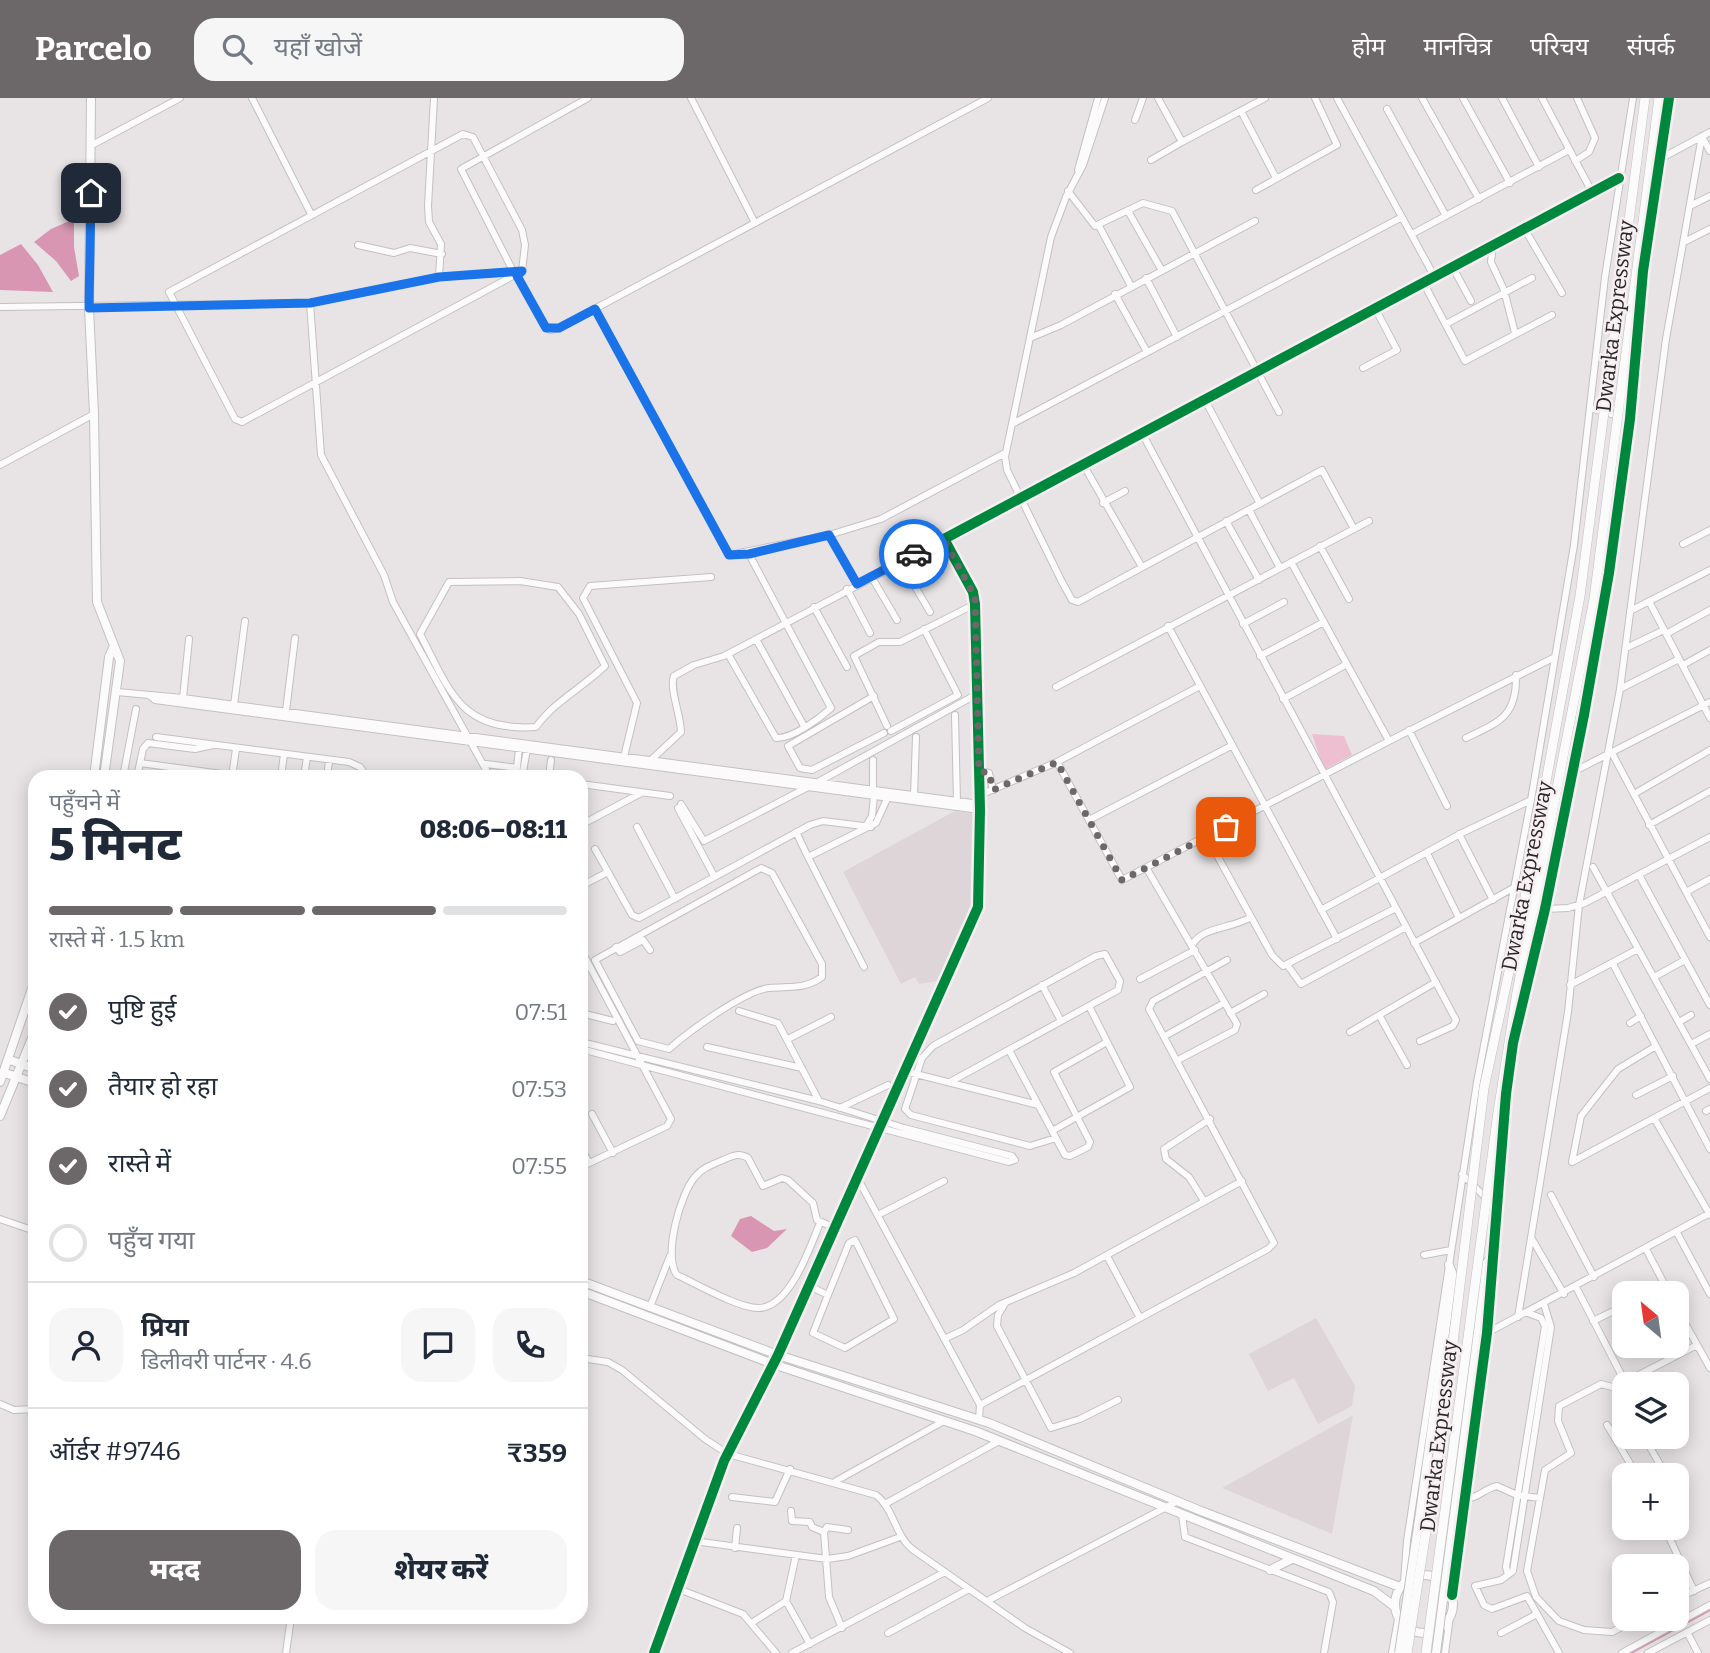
<!DOCTYPE html>
<html lang="hi">
<head>
<meta charset="utf-8">
<style>
  body { margin:0; font-family:Bitter,"Noto Sans Devanagari",serif; background:#f6f6f7; color:#1f2937; height:100vh; display:flex; flex-direction:column; font-size:26px; white-space:nowrap }
  * { box-sizing:border-box; margin:0 }
  p { font-size:23px; color:#747a83 }
  .icon { flex:none; width:38px; height:38px; fill:none; stroke:currentColor; stroke-width:2; stroke-linecap:round; stroke-linejoin:round }
  .map { position:relative; flex:1; overflow:hidden }
  .side { position:absolute; left:28px; top:672px; width:560px; height:854px; display:flex; flex-direction:column; background:#fff; border-radius:21px; box-shadow:0 4px 18px #0003 }
  .side>* { flex:none }
  .needle { width:46px; rotate:331deg }
  .buttons { position:absolute; left:1612px; top:1183px; display:grid; gap:14px }
  .buttons a { display:grid; place-items:center; width:77px; height:77px; border-radius:14px; background:#fff; box-shadow:0 4px 18px #0003; font-size:35px }
  .pin { position:absolute; display:grid; place-items:center; width:60px; height:60px; color:#fff; margin:-30px; border-radius:14px; box-shadow:0 4px 10px #0006 }
  .courier { position:absolute; display:grid; place-items:center; width:70px; height:70px; margin:-35px; border:5px solid #1a73e8; border-radius:50%; background:#fff; color:#222; box-shadow:0 2px 9px #0007 }
  .overview em { font-style:normal; font-weight:800 }
  .overview div { display:flex; flex-direction:column-reverse }
  .overview { display:flex; align-items:center; justify-content:space-between; height:119px; padding:0 21px }
  h1 { font-size:46px; font-weight:800; line-height:52px }
  .bar { display:grid; grid-template-columns:repeat(4,1fr); gap:10px 7px; align-content:center; height:84px; padding:0 21px }
  .bar i { height:9px; border-radius:5px; background:#e0e1e3 }
  .bar .current { background:#6c686a }
  .bar p { grid-column:span 4 }
  .line { display:flex; align-items:center; gap:18px; padding:0 21px; border-top:2px solid #e0e1e3 }
  .line div { flex:1 }
  .round { display:grid; place-items:center; flex:none; width:74px; height:74px; border-radius:21px; background:#f6f6f7 }
  ol { padding:0 21px; list-style:none }
  li { display:flex; align-items:center; gap:21px; height:77px }
  li p { margin-inline-start:auto }
  li .icon { padding:7px; border-radius:50%; background:#6c686a; color:#fff; stroke-width:4 }
  li:last-child { color:#747a83 }
  li i { width:38px; height:38px; border:4px solid #e0e1e3; border-radius:50% }
  .action { display:flex; gap:14px; margin-top:auto; padding:14px 21px }
  .action a { flex:1; height:80px; border-radius:21px; background:#6c686a; color:#fff; font-size:28px; font-weight:800; line-height:80px; text-align:center }
  .action a+a { background:#f6f6f7; color:#1f2937 }
  header { display:flex; align-items:center; gap:42px; box-sizing:border-box; height:98px; padding:0 35px; background:#6c686a; color:#fff }
  header strong { font-size:33px }
  nav { display:flex; gap:38px; margin-inline-start:auto; font-size:24px }
  .search { width:490px; height:63px; background:#f6f6f7; display:flex; align-items:center; gap:18px; box-sizing:border-box; padding:0 24px; border-radius:21px; color:#747a83; font-size:26px }
  .map>svg:first-child { display:block }
  .built { fill:#ded5d9 }
  .green { fill:#edbfd1 }
  .water { fill:#d896b2 }
  .lines { fill:none; stroke-linecap:round; stroke-linejoin:round }
  .stream { stroke:#d896b2; stroke-width:2 }
  .minor-casing { stroke:#c4c0c2; stroke-width:8 }
  .major-casing { stroke:#c4c0c2; stroke-width:10 }
  .minor { stroke:#fcfbfb; stroke-width:6 }
  .major { stroke:#fcfbfb; stroke-width:8 }
  .major-bridge-casing { stroke:#c4c0c2; stroke-width:10; stroke-linecap:butt }
  .highway-bridge-casing { stroke:#c4c0c2; stroke-width:10; stroke-linecap:butt }
  .major-bridge { stroke:#fcfbfb; stroke-width:8 }
  .highway-bridge { stroke:#fcfbfb; stroke-width:9 }
  .cycleway-casing { stroke:#f7eff2; stroke-width:15 }
  .cycleway { stroke:#00873e; stroke-width:10 }
  .done { stroke:#6c686a; stroke-width:7; stroke-dasharray:0 12.6 }
  .route { stroke:#1a73e8; stroke-width:9 }
  .labels { text-anchor:middle; dominant-baseline:central; stroke-width:5; stroke-linejoin:round; paint-order:stroke }
  .street-label { font-size:21px; fill:#292627; stroke:#f7eff2 }
</style>
</head>
<body>
<header>
<strong>Parcelo</strong>
<div class="search"><svg class="icon" aria-label="search" viewBox="0 0 24 24"><circle cx="10" cy="10" r="6"/><path d="M15 15l6 6"/></svg>यहाँ खोजें</div>
<nav><a>होम</a><a>मानचित्र</a><a>परिचय</a><a>संपर्क</a></nav>
</header>
<div class="map">
<svg width="1710" height="1555" viewBox="0 0 1710 1555">
  <rect width="100%" height="100%" fill="#e8e4e6"/>
  <path class="built" d="M 955,713 L 976,716 L 971,808 L 937,883 L 919,886 L 915,879 L 901,886 L 843,774 Z
    M 1316,1220 L 1355,1288 L 1352,1308 L 1318,1326 L 1294,1280 L 1268,1293 L 1249,1256 Z
    M 1353,1317 L 1332,1436 L 1222,1390 Z"/>
  <path class="green" d="M 1312,636 L 1344,638 L 1352,657 L 1324,672 Z"/>
  <path class="water" d="M 74,121 L 74,149 L 79,178 L 71,183 L 56,163 L 34,144 L 51,131 Z
    M 21,146 L 38,167 L 53,194 L 0,192 L 0,157 Z
    M 751,1118 L 774,1133 L 787,1131 L 767,1150 L 752,1154 L 731,1138 L 740,1121 Z"/>
  <g class="lines">
    <path class="stream" d="M 1631,1555 L 1710,1512"/>
    <defs>
      <path id="minor" d="M 252,0 L 311,116
        M 434,0 L 428,108 L 429,124 L 441,146 L 439,179
        M 691,0 L 755,125
        M 1105,0 L 1083,67 L 1066,99 L 1051,139 L 1005,359 L 1007,372 L 1062,484 L 1072,502 L 1078,504 L 1322,372 L 1354,431
        M 1158,0 L 1182,44 L 1265,0
        M 1337,0 L 1434,178
        M 1422,0 L 1479,101
        M 1463,0 L 1510,85
        M 1502,0 L 1539,69
        M 1542,0 L 1592,94
        M 1387,11 L 1446,118
        M 1241,13 L 1276,80
        M 1135,22 L 1143,0
        M 463,36 L 473,39 L 522,132 L 525,147 L 522,173 L 242,324 L 235,321 L 169,194 Z
        M 1702,39 L 1710,53
        M 92,47 L 180,0
        M 1660,61 L 1710,34
        M 1151,62 L 1182,44
        M 1575,63 L 1589,54 L 1595,40 L 1577,0
        M 1078,72 L 1098,0
        M 1256,92 L 1337,47 L 1315,0
        M 1068,93 L 1095,128 L 1143,105 L 1172,113 L 1279,314
        M 1690,108 L 1710,98
        M 1128,113 L 1161,171
        M 1099,128 L 1131,188
        M 1524,130 L 1562,195
        M 1412,136 L 1569,52
        M 1684,144 L 1710,131
        M 358,147 L 394,155 L 410,150 L 442,156
        M 1493,147 L 1491,164 L 1504,192 L 1515,235
        M 1452,168 L 1471,203
        M 513,173 L 461,71 L 588,0
        M 517,178 L 544,227 L 550,232 L 559,230 L 988,0
        M 1146,180 L 1177,239
        M 1423,184 L 1465,263 L 1552,217
        M 1115,196 L 1147,254
        M 310,205 L 321,357 L 384,477 L 393,504 L 490,679
        M 0,209 L 310,205 L 439,179 L 522,173
        M 595,211 L 729,457 L 829,437 L 881,421 L 1005,355
        M 1446,226 L 1532,180
        M 1030,240 L 1061,227 L 1255,123
        M 1363,270 L 1397,252 L 1375,210
        M 1205,302 L 1260,406
        M 1590,310 L 1630,321
        M 1012,326 L 1402,119
        M 1142,335 L 1456,922 L 1453,928 L 1420,943
        M 1083,366 L 1142,469
        M 0,367 L 94,316
        M 1103,405 L 1125,393
        M 1249,412 L 1280,470
        M 1226,423 L 1259,482
        M 829,437 L 857,486
        M 1683,446 L 1710,432
        M 1320,448 L 1349,501
        M 900,463 L 930,514
        M 1291,464 L 1389,643 L 1555,559
        M 871,478 L 897,522
        M 520,483 L 558,489 L 579,516 L 605,568 C 582,590 555,603 536,629 C 460,634 450,593 420,536 L 449,484 Z
        M 847,491 L 870,535
        M 1650,505 L 1710,620
        M 814,509 L 847,569
        M 1630,513 L 1710,472
        M 1243,526 L 1284,504
        M 1168,528 L 1337,841
        M 1666,536 L 1710,512
        M 756,541 L 804,628
        M 1626,550 L 1664,532
        M 728,556 L 776,640 C 792,641 819,621 831,610 L 749,456
        M 1260,558 L 1324,524
        M 1683,567 L 1710,552
        M 1200,588 L 1057,664 L 1122,782 L 1389,643
        M 1056,589 L 1369,423
        M 1620,591 L 1679,561
        M 117,594 L 183,600 L 980,706
        M 150,598 L 155,602 L 980,712
        M 874,598 L 788,648 L 800,670 L 812,672 L 884,635
        M 183,600 L 189,541
        M 1283,601 L 1347,566
        M 234,607 L 245,523
        M 286,613 L 295,540
        M 955,617 L 957,704
        M 887,628 L 854,558 L 879,544 L 900,544 L 975,506
        M 1409,632 L 1447,708
        M 891,633 L 958,597 L 924,531
        M 156,639 L 349,664 L 360,669 L 367,679
        M 1466,640 C 1499,624 1517,619 1516,577
        M 1613,657 L 1710,839
        M 624,659 L 637,605 L 583,500 L 590,488 L 711,479
        M 651,662 L 681,634 C 681,618 669,590 674,578 L 694,567 L 724,558 L 944,442
        M 873,662 L 873,692
        M 140,665 L 222,676
        M 486,666 L 517,670
        M 980,673 L 989,675 L 993,692
        M 1571,675 L 1710,604
        M 123,679 L 136,611
        M 137,679 L 143,651 L 148,645 L 195,651 L 213,647
        M 232,679 L 236,651
        M 281,679 L 284,656
        M 304,679 L 307,659
        M 327,679 L 329,663
        M 516,679 L 519,650
        M 522,679 L 527,651
        M 549,679 L 551,662
        M 818,684 L 979,595
        M 581,686 L 670,698
        M 1634,696 L 1710,652
        M 980,697 L 1057,664
        M 914,698 L 916,639
        M 681,706 L 704,743 L 808,689
        M 678,710 L 714,778
        M 1089,722 L 1231,648
        M 581,727 L 641,695
        M 1649,727 L 1710,693
        M 866,728 L 872,718 L 874,698
        M 637,729 L 675,801
        M 796,734 L 808,759
        M 1459,736 L 1493,802
        M 1207,739 L 1272,857 L 1283,868 L 1396,810
        M 595,751 L 608,774
        M 1427,755 L 1459,820
        M 1593,769 L 1710,981
        M 761,770 L 772,775 L 822,866 L 822,879 C 804,892 788,888 769,890 C 744,893 688,934 669,951 L 638,943 L 595,862 Z
        M 1147,771 L 1237,926 L 1235,932 L 1178,962
        M 1639,777 L 1710,907
        M 581,788 L 608,774 L 632,817 L 639,820 L 810,727 L 823,723 L 871,729
        M 1686,794 L 1710,781
        M 1545,811 L 1568,810 L 1585,805 L 1710,739
        M 1321,812 L 1462,735 L 1531,702
        M 1414,845 L 1515,789
        M 1192,847 C 1203,828 1232,831 1251,819
        M 616,849 L 620,854 L 643,842 L 650,852
        M 581,852 L 671,1021 L 667,1028 L 581,1069
        M 1613,866 L 1710,1051
        M 1288,868 L 1301,886 L 1406,829
        M 864,869 L 808,759 L 876,725 L 887,701
        M 1654,879 L 1685,862
        M 1140,881 L 1195,852
        M 1042,887 L 1061,923
        M 1570,887 L 1638,851
        M 739,913 L 778,925 L 819,1003
        M 581,915 L 613,923
        M 1230,915 L 1264,896
        M 1379,917 L 1407,967
        M 1679,924 L 1691,917
        M 1630,925 L 1641,918
        M 1350,934 L 1436,884
        M 1165,938 L 1224,905
        M 788,941 L 831,919
        M 581,944 L 819,1003 L 904,1030 L 1012,1058 L 1015,1062 L 1009,1064 L 581,951
        M 1691,946 L 1710,936
        M 707,949 L 802,970
        M 1009,952 L 1065,1057 L 1070,1058 L 1088,1049 L 1090,1044 L 1054,974 L 1107,944
        M 904,973 L 1038,1007
        M 950,984 L 1118,892 L 1120,883 L 1105,856 L 1096,858 L 933,948 L 922,960 L 905,1011 L 911,1017 L 1030,1048 L 1056,1040
        M 1636,997 L 1673,978
        M 840,1010 L 888,987
        M 1706,1013 L 1710,1011
        M 592,1016 L 613,1055
        M 1654,1020 L 1710,1117
        M 1052,1033 L 1130,989 L 1089,908
        M 581,1050 L 589,1065
        M 1572,1064 L 1710,990
        M 1572,1064 L 1581,1018 L 1618,971 L 1656,948
        M 1462,1076 L 1496,1110
        M 858,1081 L 980,1307 L 979,1321
        M 1551,1097 L 1594,1179
        M 1204,1103 L 1189,1079 L 1166,1061 L 1164,1051 L 1210,1021
        M 878,1117 L 944,1083
        M 0,1121 L 35,1133
        M 820,1125 C 810,1149 790,1210 758,1210 C 738,1210 697,1186 677,1177 C 663,1158 680,1096 695,1079 C 702,1070 713,1066 723,1062 C 732,1058 739,1054 748,1060 L 763,1088 L 782,1080 L 788,1082 L 813,1105 L 817,1122 L 835,1130
        M 1676,1133 L 1710,1196
        M 1532,1141 L 1564,1196
        M 1646,1151 L 1669,1195
        M 1424,1157 L 1451,1152
        M 809,1188 L 828,1197 L 849,1145 L 855,1142 L 894,1221 L 845,1250 L 813,1235 L 828,1197
        M 1576,1189 L 1623,1280 L 1635,1279 L 1697,1247
        M 1648,1195 L 1665,1187
        M 1006,1204 L 998,1217 L 997,1228 L 1051,1330 L 1080,1321 L 1118,1302
        M 1544,1206 L 1551,1229 L 1513,1473 L 1501,1482 L 1475,1488 L 1484,1507 L 1492,1511 L 1527,1498 L 1559,1555
        M 650,1209 L 670,1158
        M 1676,1209 L 1710,1270
        M 1518,1219 L 1568,914 L 1579,807 L 1620,591 L 1666,241 L 1702,38
        M 1140,1220 L 1268,1151 L 1274,1145 L 1149,911 L 1153,903 L 1227,862
        M 1593,1223 L 1624,1208
        M 1487,1235 L 1710,1115
        M 944,1241 L 963,1232 L 999,1207 L 1074,1175 L 1242,1083
        M 581,1260 L 608,1264 L 622,1272 L 705,1341 L 728,1356 L 876,1397 C 894,1411 895,1437 912,1451 L 1025,1530 L 1070,1555
        M 1624,1304 L 1616,1290 L 1601,1286 L 1559,1308 L 1558,1323 L 1571,1355 L 1545,1372 L 1527,1473 L 1536,1499 L 1559,1523 L 1584,1532 L 1612,1534 L 1637,1521
        M 0,1306 L 14,1312 L 35,1311
        M 980,1307 L 1140,1220 L 1107,1158
        M 1607,1327 L 1637,1377
        M 1644,1339 L 1666,1377
        M 836,1383 L 944,1323
        M 732,1399 L 775,1404 L 790,1371
        M 1466,1401 C 1479,1400 1485,1390 1497,1388 L 1517,1397 L 1540,1400
        M 885,1406 L 999,1343
        M 791,1413 L 792,1423 L 810,1424 L 812,1429 L 824,1434
        M 1182,1417 L 1185,1439 L 1329,1494 L 1333,1504 L 1324,1555
        M 1665,1430 L 1694,1493
        M 694,1443 L 827,1461 L 848,1458 L 900,1439
        M 735,1450 L 737,1430
        M 1508,1477 L 1506,1469 L 1545,1228 L 1541,1220 L 1528,1215
        M 1404,1484 L 1407,1443 L 1477,984 L 1531,702 L 1574,447 L 1605,179 L 1633,0
        M 676,1490 L 743,1516 L 776,1555
        M 1452,1497 L 1487,1235 L 1506,996 L 1513,945 L 1545,811 L 1584,617 L 1609,475 L 1630,321 L 1643,173 L 1669,0
        M 1676,1501 L 1710,1485
        M 786,1503 L 810,1546
        M 987,1503 L 1178,1403
        M 753,1524 L 786,1503 L 796,1457
        M 842,1530 L 829,1499 L 824,1434 L 827,1429 L 848,1432
        M 1687,1534 L 1698,1555
        M 888,1535 L 969,1491
        M 1501,1535 L 1537,1516
        M 286,1555 L 291,1519
        M 654,1555 L 724,1363 L 778,1257 L 978,809 L 980,712 L 975,506 L 973,494 L 944,441 L 1619,80
        M 792,1555 L 945,1474
        M 1392,1555 L 1398,1521
        M 1445,1555 L 1450,1518
        M 1622,1555 L 1710,1507
        M 1648,1555 L 1710,1522"/>
      <path id="major" d="M 91,0 L 89,210 L 94,316 L 97,504 L 120,563 L 104,679
        M 94,679 L 109,559 L 114,548
        M 10,962 L 35,971
        M 5,975 L 35,985
        M 0,984 L 35,882
        M 0,1018 L 35,933
        M 581,1183 L 778,1257 L 989,1325 L 1201,1413 L 1400,1489
        M 1484,1188 L 1486,1166 L 1492,1158
        M 581,1193 L 773,1266 L 975,1333 L 1374,1493 L 1395,1509
        M 1418,1429 L 1453,1177 L 1449,1167
        M 1270,1472 L 1292,1461
        M1395 1506a29 29 0 1 1 58 0a29 29 0 1 1-58 0Z"/>
    </defs>
    <use href="#minor" class="minor-casing"/>
    <use href="#major" class="major-casing"/>
    <use href="#minor" class="minor"/>
    <use href="#major" class="major"/>
    <defs>
      <path id="major-bridge" d="M 1399,1555 L 1418,1429
        M 1436,1555 L 1484,1188"/>
      <path id="highway-bridge" d="M 1407,1555 L 1444,1318 L 1484,990 L 1524,804 L 1580,498 L 1645,0
        M 1426,1555 L 1498,1014 L 1517,894 L 1594,501 L 1659,0"/>
    </defs>
    <use href="#major-bridge" class="major-bridge-casing"/>
    <use href="#highway-bridge" class="highway-bridge-casing"/>
    <use href="#major-bridge" class="major-bridge"/>
    <use href="#highway-bridge" class="highway-bridge"/>
    <defs>
      <path id="cycleway" d="M 1452,1497 L 1487,1235 L 1506,996 L 1513,945 L 1545,811 L 1584,617 L 1609,475 L 1630,321 L 1643,173 L 1669,0
        M 654,1555 L 724,1363 L 778,1257 L 978,809 L 980,712 L 975,506 L 973,494 L 944,441 L 1619,80"/>
    </defs>
    <use href="#cycleway" class="cycleway-casing"/>
    <use href="#cycleway" class="cycleway"/>
  </g>
  <g class="lines">
    <path class="done" d="M 914,456 L 944,442 L 975,499 L 979,673 L 989,675 L 993,692 L 1057,664 L 1122,782 L 1226,729"/>
    <path class="route" d="M 91,95 L 89,210 L 310,205 L 439,179 L 522,173 L 517,178 L 546,230 L 559,230 L 595,211 L 729,457 L 749,456 L 829,437 L 857,486 L 914,456"/>
  </g>
  <g class="labels">
    <g class="street-label">
      <text transform="translate(1615 218) rotate(-83)">Dwarka Expressway</text>
      <text transform="translate(1527 778) rotate(-79)">Dwarka Expressway</text>
      <text transform="translate(1439 1338) rotate(-83)">Dwarka Expressway</text>
    </g>
  </g>
</svg>
<div class="buttons">
<a><svg class="needle" viewBox="-14 -14 28 28"><path d="M0-13l5 13h-10z" fill="#e53935"/><path d="M0 13l5-13h-10z" fill="#747a83"/></svg></a>
<a><svg class="icon" aria-label="layers" viewBox="0 0 24 24"><path d="M12 4l9 5-9 5-9-5zM3 14l9 5 9-5"/></svg></a>
<a>+</a>
<a>−</a>
</div>
<div class="pin" style="left:1226px;top:729px;background:#ea580c"><svg class="icon" aria-label="bag" viewBox="0 0 24 24"><path d="M5 8h14l-1 12H6zM9 8a3 3 0 0 1 6 0"/></svg></div>
<div class="pin" style="left:91px;top:95px;background:#1f2937"><svg class="icon" aria-label="home" viewBox="0 0 24 24"><path d="M3 11l9-7 9 7M6 9v11h12V9"/></svg></div>
<div class="courier" style="left:914px;top:456px"><svg class="icon" aria-label="car" viewBox="0 0 24 24"><path d="M5 17H2v-5l4-1 3-4h7l3 4 3 1v5h-3M9 17h6M6 11h13"/><circle cx="7" cy="17" r="2"/><circle cx="17" cy="17" r="2"/></svg></div>
<section class="side">
<div class="overview"><div><h1>5 मिनट</h1><p>पहुँचने में</p></div><em>08:06–08:11</em></div>
<div class="bar"><i class="current"></i><i class="current"></i><i class="current"></i><i></i><p>रास्ते में · 1.5 km</p></div>
<ol>
<li><svg class="icon" aria-label="check" viewBox="0 0 24 24"><path d="M5 12l5 5 9-10"/></svg>पुष्टि हुई<p>07:51</p></li>
<li><svg class="icon" aria-label="check" viewBox="0 0 24 24"><path d="M5 12l5 5 9-10"/></svg>तैयार हो रहा<p>07:53</p></li>
<li><svg class="icon" aria-label="check" viewBox="0 0 24 24"><path d="M5 12l5 5 9-10"/></svg>रास्ते में<p>07:55</p></li>
<li><i></i>पहुँच गया</li>
</ol>
<div class="line" style="height:126px"><a class="round"><svg class="icon" aria-label="person" viewBox="0 0 24 24"><circle cx="12" cy="8" r="4"/><path d="M4 21q1-7 8-7t8 7"/></svg></a><div><b>प्रिया</b><p>डिलीवरी पार्टनर · 4.6</p></div><a class="round"><svg class="icon" aria-label="chat" viewBox="0 0 24 24"><path d="M4 5h16v11H9l-5 4z"/></svg></a><a class="round"><svg class="icon" aria-label="phone" viewBox="0 0 24 24"><path d="M5 4h4l2 5-3 2q2 4 5 5l2-3 5 2v4C11 20 4 13 5 4z"/></svg></a></div>
<div class="line" style="height:91px"><div>ऑर्डर #9746</div><b>₹359</b></div>
<div class="action"><a>मदद</a><a>शेयर करें</a></div>
</section>
</div>
</body>
</html>
